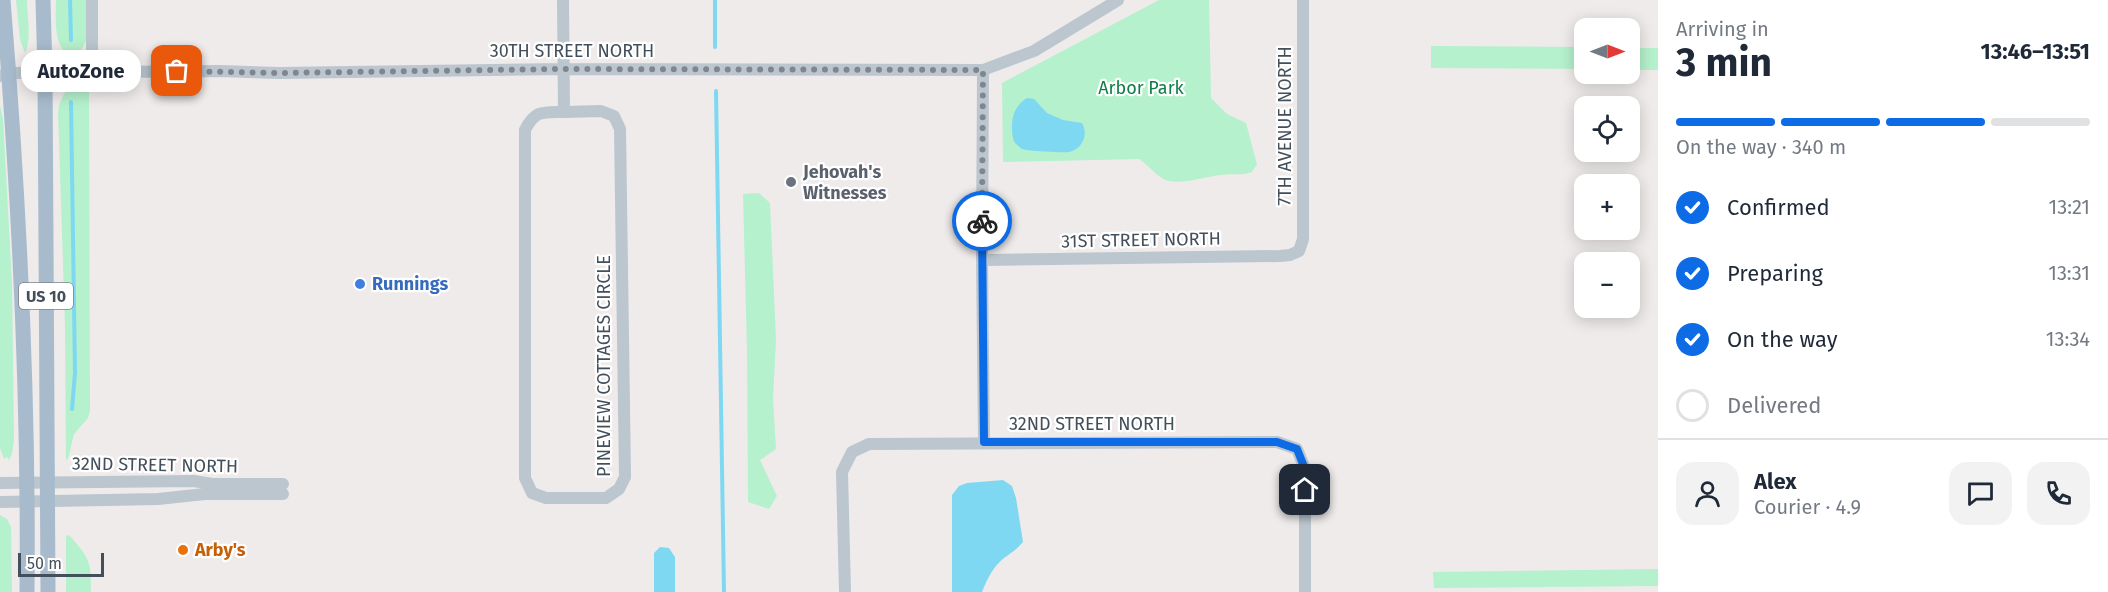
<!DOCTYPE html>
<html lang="en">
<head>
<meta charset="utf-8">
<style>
  body { margin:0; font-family:"Fira Sans",sans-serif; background:#f2f2f3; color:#1f2937; height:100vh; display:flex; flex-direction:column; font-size:22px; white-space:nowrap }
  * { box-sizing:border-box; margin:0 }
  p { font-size:20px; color:#747a83 }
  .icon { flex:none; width:33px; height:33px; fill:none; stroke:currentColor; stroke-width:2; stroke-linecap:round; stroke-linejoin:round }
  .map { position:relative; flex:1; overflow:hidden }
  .details { display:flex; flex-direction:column; background:#fff; width:450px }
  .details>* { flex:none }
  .needle { width:39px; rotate:90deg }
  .controls { position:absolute; left:1574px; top:18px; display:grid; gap:12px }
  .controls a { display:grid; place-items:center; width:66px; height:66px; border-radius:12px; background:#fff; box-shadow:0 3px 15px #0003; font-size:30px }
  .scale { position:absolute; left:18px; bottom:15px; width:86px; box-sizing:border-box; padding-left:6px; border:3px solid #434f5a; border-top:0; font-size:16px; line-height:21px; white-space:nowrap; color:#434f5a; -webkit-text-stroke:4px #fff; paint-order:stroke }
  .pin { position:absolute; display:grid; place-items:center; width:51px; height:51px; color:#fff; margin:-26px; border-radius:12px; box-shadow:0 3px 9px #0006 }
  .courier { position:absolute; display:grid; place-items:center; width:60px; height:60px; margin:-30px; border:4px solid #0d6be6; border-radius:50%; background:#fff; color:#222; box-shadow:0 2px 8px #0007 }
  .bubble { position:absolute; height:42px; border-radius:18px; background:#fff; box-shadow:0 3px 15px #0003; font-size:20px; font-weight:700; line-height:42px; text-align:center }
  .head em { font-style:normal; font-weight:700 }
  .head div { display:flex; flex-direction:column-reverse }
  .head { display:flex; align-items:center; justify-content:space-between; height:102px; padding:0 18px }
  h1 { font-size:39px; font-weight:700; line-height:45px }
  .bar { display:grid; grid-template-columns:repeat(4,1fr); gap:9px 6px; align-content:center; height:72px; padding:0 18px }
  .bar i { height:8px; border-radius:4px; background:#e0e1e3 }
  .bar .selected { background:#0d6be6 }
  .bar p { grid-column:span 4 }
  .line { display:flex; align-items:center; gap:15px; padding:0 18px; border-top:2px solid #e0e1e3 }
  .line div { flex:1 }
  .round { display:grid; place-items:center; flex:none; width:63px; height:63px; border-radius:18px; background:#f2f2f3 }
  ol { padding:0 18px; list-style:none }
  li { display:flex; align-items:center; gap:18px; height:66px }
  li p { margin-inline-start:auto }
  li .icon { padding:6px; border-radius:50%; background:#0d6be6; color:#fff; stroke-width:4 }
  li:last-child { color:#747a83 }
  li i { width:33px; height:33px; border:3px solid #e0e1e3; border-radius:50% }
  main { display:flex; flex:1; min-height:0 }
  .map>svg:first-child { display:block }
  .green { fill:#b5f1cc }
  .water { fill:#7fd8f1 }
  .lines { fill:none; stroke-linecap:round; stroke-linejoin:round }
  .stream { stroke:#7fd8f1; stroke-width:4 }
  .minor { stroke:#bbc6cf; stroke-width:12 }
  .major { stroke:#a8bbcd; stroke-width:15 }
  .done { stroke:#7f868d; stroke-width:6; stroke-dasharray:0 10.8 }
  .route { stroke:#0d6be6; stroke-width:8 }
  .worship-dot { fill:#6b7280; stroke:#fff; stroke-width:2 }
  .shop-dot { fill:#3f7fe0; stroke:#fff; stroke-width:2 }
  .food-dot { fill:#e8710a; stroke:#fff; stroke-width:2 }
  .labels { text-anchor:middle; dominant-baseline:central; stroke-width:4.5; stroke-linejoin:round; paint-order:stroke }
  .shield { fill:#fff; stroke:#7b848c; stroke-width:1.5 }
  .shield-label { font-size:16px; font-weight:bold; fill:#434f5a }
  .street-label { font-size:18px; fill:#434f5a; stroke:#fff }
  .park-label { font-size:18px; fill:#107e48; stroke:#fff }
  .worship-label { font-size:18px; font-weight:bold; fill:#5b616d; stroke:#fff; text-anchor:start }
  .shop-label { font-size:18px; font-weight:bold; fill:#366cbe; stroke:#fff; text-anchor:start }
  .food-label { font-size:18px; font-weight:bold; fill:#c56008; stroke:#fff; text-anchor:start }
</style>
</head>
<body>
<main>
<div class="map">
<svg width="1658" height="592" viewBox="0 0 1658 592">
  <rect width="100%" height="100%" fill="#efebeb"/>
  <path class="green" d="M 16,0 L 27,0 C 27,15 32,39 25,53 L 20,40 Z
    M 56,0 L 86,0 L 86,41 L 79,54 L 66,54 C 53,40 56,18 56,0 Z
    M 1159,0 L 1209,0 L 1211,98 L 1227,114 L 1246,123 L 1257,164 L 1252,172 C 1241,176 1232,173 1220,175 C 1206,177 1182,184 1169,181 C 1158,179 1149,165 1139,159 L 1003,162 L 1002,83 Z
    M 1431,46 L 1584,47 L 1584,69 L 1431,68 Z
    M 1629,48 L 1658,48 L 1658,70 L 1629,70 Z
    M 81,84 L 89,85 L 90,411 L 88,418 L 74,434 L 68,459 L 66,460 L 65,327 L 58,111 C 61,97 66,86 81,84 Z
    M 0,106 L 3,119 L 12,282 L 14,440 L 12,454 L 9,460 L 7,457 L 4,459 L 0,448 Z
    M 759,193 L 770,203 L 776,340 L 773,398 L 776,449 L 760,460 L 777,496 L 769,509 L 748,502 L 747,351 L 743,194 Z
    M 0,515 L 7,519 L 11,527 L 12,592 L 0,592 Z
    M 66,535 L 70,536 C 90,559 91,561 91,592 L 66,592 Z
    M 1658,569 L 1658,586 L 1434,588 L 1433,572 Z"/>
  <path class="water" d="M 1027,98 L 1034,99 L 1047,113 L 1063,120 L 1082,123 C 1089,135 1082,149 1069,152 C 1063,153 1027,151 1022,149 C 1022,149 1016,144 1015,143 C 1012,138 1012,131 1012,125 C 1012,114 1017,104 1027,98 Z
    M 1003,480 L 1012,486 L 1016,498 L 1023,542 C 1017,549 1011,553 1004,558 C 993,567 987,579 982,592 L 952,592 L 952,495 L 959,486 L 967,483 Z
    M 660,547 L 669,548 L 675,557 L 675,592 L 654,592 L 654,553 Z"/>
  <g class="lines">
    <path class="stream" d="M 70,0 L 71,40
      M 715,0 L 715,47
      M 716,91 L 724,592
      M 71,102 L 75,373 L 72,409"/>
    <path class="minor" d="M 92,0 L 92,71
      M 563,0 L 564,112 C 543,112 535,110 525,130 L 525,478 L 532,493 L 546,498 L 606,498 L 619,489 L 625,477 L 620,129 L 614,116 L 601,111 L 564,112
      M 983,70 L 982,260 L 984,442
      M 0,76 L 9,73 L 220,71 L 279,73 L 563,69 L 983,70 L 1034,51 L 1118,0
      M 982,260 L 1280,256 L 1290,255 L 1299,251 L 1303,239 L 1303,0
      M 0,483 L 194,481 L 212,484 L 283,484
      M 0,502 L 158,499 L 205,494 L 283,494
      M 845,592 L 842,472 L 852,452 L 869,444 L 1277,442 L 1297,449 L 1305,469 L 1305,592"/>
    <path class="major" d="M 3,0 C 19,197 29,394 27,592
      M 43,0 L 45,72 L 48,592"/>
  </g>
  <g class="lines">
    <path class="done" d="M 177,71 L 279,73 L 563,69 L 983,70 L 982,221"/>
    <path class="route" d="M 982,221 L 984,442 L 1277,442 L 1297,449 L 1305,469 L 1305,490"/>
  </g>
  <circle class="worship-dot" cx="791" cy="182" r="6"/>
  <circle class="shop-dot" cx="360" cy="284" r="6"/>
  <circle class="food-dot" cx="183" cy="550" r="6"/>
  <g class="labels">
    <rect class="shield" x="19" y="283" width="54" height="26" rx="4.5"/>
    <g class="shield-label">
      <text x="46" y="296">US 10</text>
    </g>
    <g class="street-label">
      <text x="572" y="51">30TH STREET NORTH</text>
      <text transform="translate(1285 126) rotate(-90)">7TH AVENUE NORTH</text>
      <text transform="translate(1141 240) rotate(-1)">31ST STREET NORTH</text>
      <text transform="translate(604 366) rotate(-90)">PINEVIEW COTTAGES CIRCLE</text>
      <text x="1092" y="424">32ND STREET NORTH</text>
      <text transform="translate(155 465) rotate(1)">32ND STREET NORTH</text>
    </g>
    <g class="park-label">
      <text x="1141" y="88">Arbor Park</text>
    </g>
    <g class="worship-label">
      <text x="803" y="172">Jehovah's<tspan x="803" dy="21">Witnesses</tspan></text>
    </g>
    <g class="shop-label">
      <text x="372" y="284">Runnings</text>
    </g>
    <g class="food-label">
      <text x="195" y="550">Arby's</text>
    </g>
  </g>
</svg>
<div class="controls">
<a><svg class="needle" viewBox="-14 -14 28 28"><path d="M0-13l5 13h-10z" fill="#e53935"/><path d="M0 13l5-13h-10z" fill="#747a83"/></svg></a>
<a><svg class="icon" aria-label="locate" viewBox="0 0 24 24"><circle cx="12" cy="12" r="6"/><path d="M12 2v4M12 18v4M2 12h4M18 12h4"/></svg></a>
<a>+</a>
<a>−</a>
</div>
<div class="scale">50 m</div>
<div class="pin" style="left:177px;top:71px;background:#ea580c"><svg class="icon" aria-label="bag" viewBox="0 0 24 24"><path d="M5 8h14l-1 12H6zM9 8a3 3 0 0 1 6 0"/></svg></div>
<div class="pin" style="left:1305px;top:490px;background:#1f2937"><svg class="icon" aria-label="home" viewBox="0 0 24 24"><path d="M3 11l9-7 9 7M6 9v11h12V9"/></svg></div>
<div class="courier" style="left:982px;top:221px"><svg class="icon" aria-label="bike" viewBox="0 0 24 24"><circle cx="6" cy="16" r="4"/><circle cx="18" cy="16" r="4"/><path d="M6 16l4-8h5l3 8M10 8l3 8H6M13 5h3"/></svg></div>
<div class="bubble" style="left:21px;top:50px;width:120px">AutoZone</div>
</div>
<section class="details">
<div class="head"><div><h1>3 min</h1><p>Arriving in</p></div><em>13:46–13:51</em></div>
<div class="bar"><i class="selected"></i><i class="selected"></i><i class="selected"></i><i></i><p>On the way · 340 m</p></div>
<ol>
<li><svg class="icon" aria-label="check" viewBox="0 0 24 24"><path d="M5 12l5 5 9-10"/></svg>Confirmed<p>13:21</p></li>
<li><svg class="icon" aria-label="check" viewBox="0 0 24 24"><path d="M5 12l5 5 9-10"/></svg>Preparing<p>13:31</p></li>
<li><svg class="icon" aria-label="check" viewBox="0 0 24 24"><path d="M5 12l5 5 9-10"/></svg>On the way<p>13:34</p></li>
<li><i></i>Delivered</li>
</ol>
<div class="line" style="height:108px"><a class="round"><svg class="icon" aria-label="person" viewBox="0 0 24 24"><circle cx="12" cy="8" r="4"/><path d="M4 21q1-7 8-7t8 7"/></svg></a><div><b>Alex</b><p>Courier · 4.9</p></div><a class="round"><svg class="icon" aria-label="chat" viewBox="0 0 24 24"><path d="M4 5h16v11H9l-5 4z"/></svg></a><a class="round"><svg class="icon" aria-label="phone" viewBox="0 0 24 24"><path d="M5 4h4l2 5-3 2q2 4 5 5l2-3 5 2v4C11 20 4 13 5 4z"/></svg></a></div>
</section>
</main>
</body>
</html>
